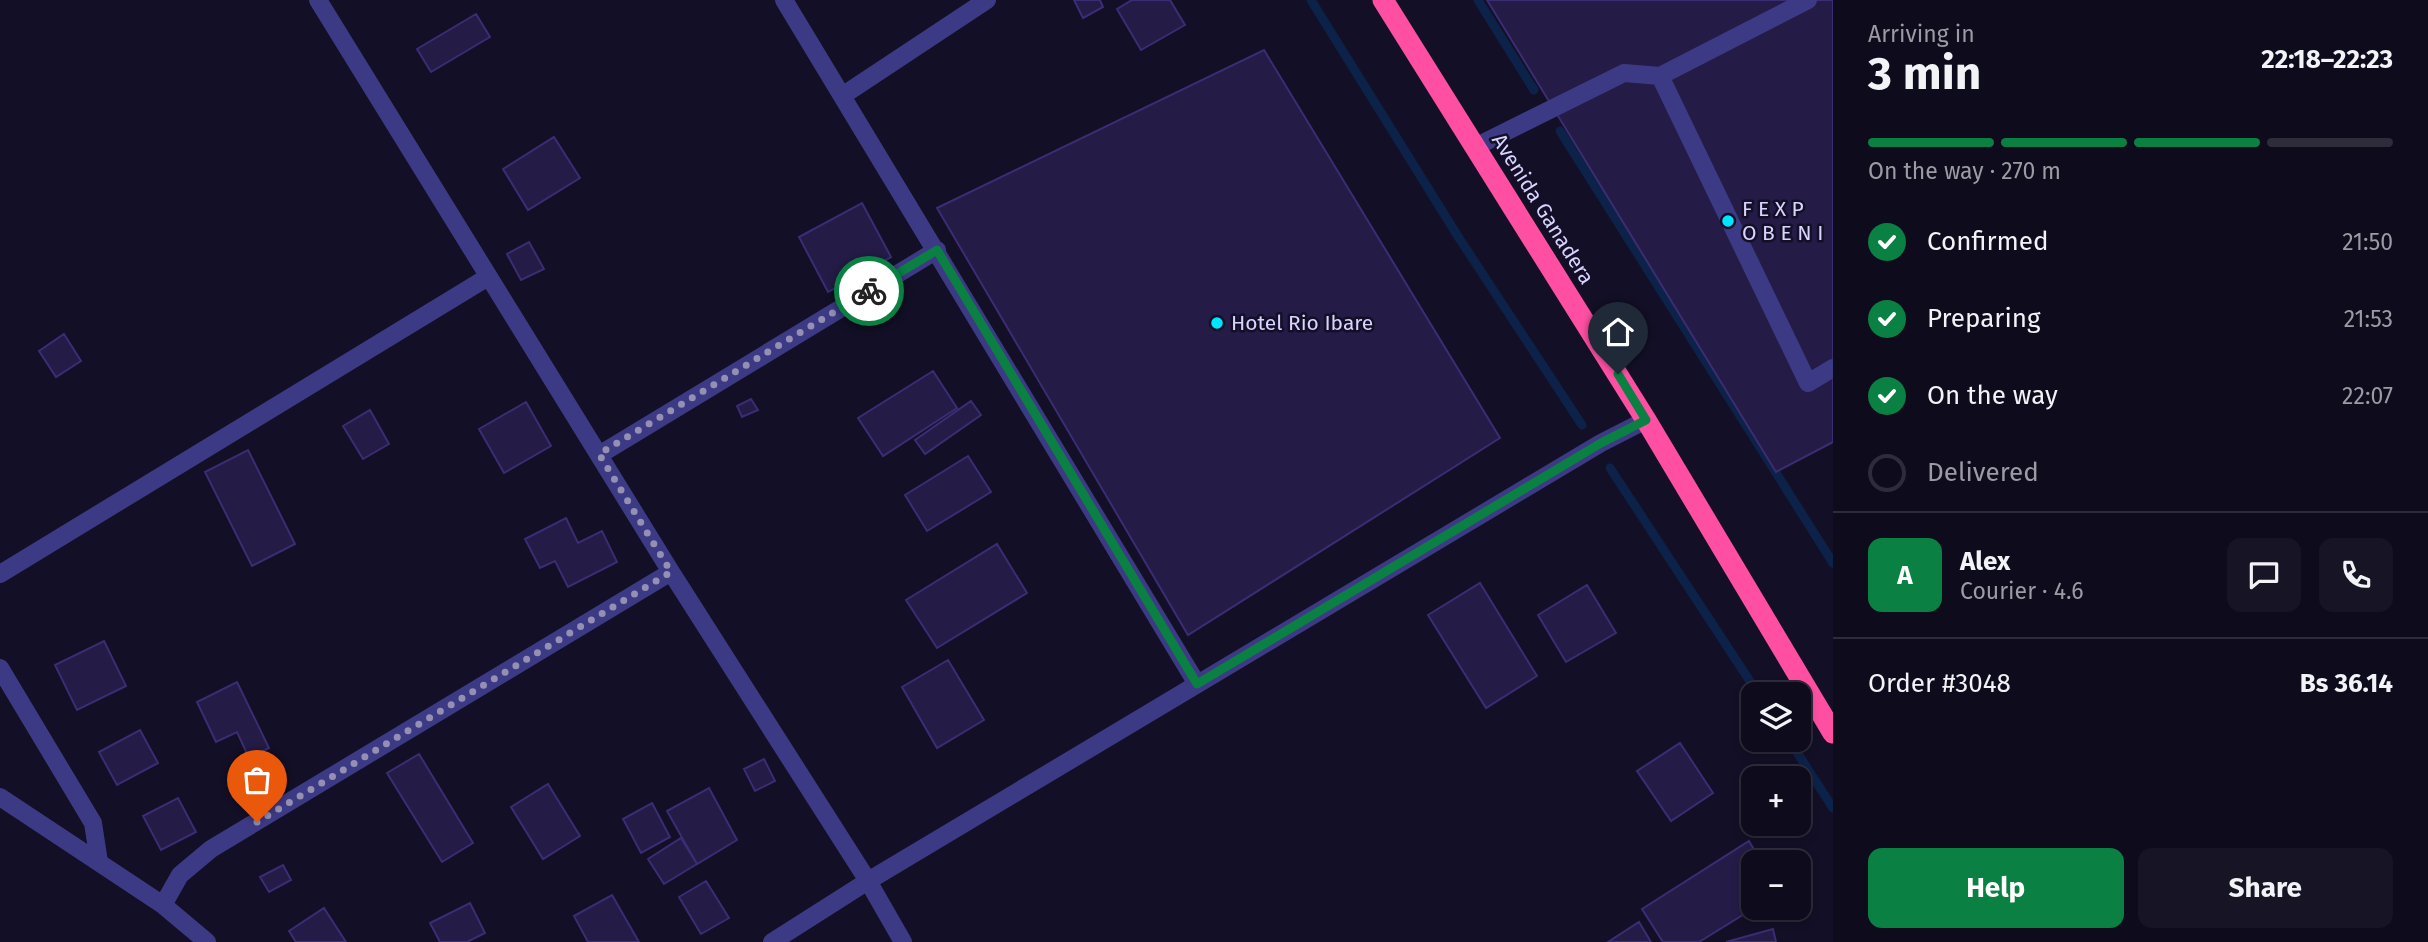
<!DOCTYPE html>
<html lang="en">
<head>
<meta charset="utf-8">
<style>
  body { margin:0; font-family:"Fira Sans",sans-serif; background:#171425; color:#f1f3f6; height:100vh; display:flex; flex-direction:column; font-size:26px; white-space:nowrap }
  * { box-sizing:border-box; margin:0 }
  p { font-size:23px; color:#9b9ba3 }
  .icon { flex:none; width:38px; height:38px; fill:none; stroke:currentColor; stroke-width:2; stroke-linecap:round; stroke-linejoin:round }
  .map { position:relative; flex:1; overflow:hidden }
  .panel { display:flex; flex-direction:column; background:#0e0b1c; width:595px }
  .panel>* { flex:none }
  .controls { position:absolute; left:1741px; top:682px; display:grid; gap:14px }
  .controls a { display:grid; place-items:center; width:70px; height:70px; border-radius:14px; background:#0e0b1c; box-shadow:0 4px 10px #0003,0 0 0 2px #2e2b3b; font-size:35px }
  .pin { position:absolute; display:grid; place-items:center; width:60px; height:60px; color:#fff; margin:-72px -30px; border-radius:50% 50% 50% 0; rotate:-45deg; box-shadow:0 0 7px #0007 }
  .pin .icon { rotate:45deg }
  .courier { position:absolute; display:grid; place-items:center; width:70px; height:70px; margin:-35px; border:5px solid #0b8043; border-radius:50%; background:#fff; color:#222; box-shadow:0 2px 9px #0007 }
  .head em { font-style:normal; font-weight:700 }
  .head div { display:flex; flex-direction:column-reverse }
  .head { display:flex; align-items:center; justify-content:space-between; height:119px; padding:0 35px }
  h1 { font-size:46px; font-weight:700; line-height:52px }
  .bar { display:grid; grid-template-columns:repeat(4,1fr); gap:10px 7px; align-content:center; height:84px; padding:0 35px }
  .bar i { height:9px; border-radius:5px; background:#2e2b3b }
  .bar .on { background:#0b8043 }
  .bar p { grid-column:span 4 }
  .line { display:flex; align-items:center; gap:18px; padding:0 35px; border-top:2px solid #2e2b3b }
  .line div { flex:1 }
  .round { display:grid; place-items:center; flex:none; width:74px; height:74px; border-radius:14px; background:#171425 }
  ol { padding:0 35px; list-style:none }
  li { display:flex; align-items:center; gap:21px; height:77px }
  li p { margin-inline-start:auto }
  li .icon { padding:7px; border-radius:50%; background:#0b8043; color:#fff; stroke-width:4 }
  li:last-child { color:#9b9ba3 }
  li i { width:38px; height:38px; border:4px solid #2e2b3b; border-radius:50% }
  .button { display:flex; gap:14px; margin-top:auto; padding:14px 35px }
  .button a { flex:1; height:80px; border-radius:14px; background:#0b8043; color:#fff; font-size:28px; font-weight:700; line-height:80px; text-align:center }
  .button a+a { background:#171425; color:#f1f3f6 }
  main { display:flex; flex:1; min-height:0 }
  .map>svg:first-child { display:block }
  .lines { fill:none; stroke-linecap:round; stroke-linejoin:round }
  .stream { stroke:#0c2248; stroke-width:9 }
  .building { fill:#241b47; stroke:#3b2d73; stroke-width:2 }
  .minor { stroke:#3d3a85; stroke-width:18 }
  .highway { stroke:#ff4fa3; stroke-width:21 }
  .done { stroke:#948fb3; stroke-width:7; stroke-dasharray:0 12.6 }
  .route { stroke:#0b8043; stroke-width:9 }
  .poi-dot { fill:#00e5ff; stroke:#130f26; stroke-width:2.5 }
  .labels { text-anchor:middle; dominant-baseline:central; stroke-width:5; stroke-linejoin:round; paint-order:stroke }
  .street-label { font-size:21px; fill:#d9d4ff; stroke:#130f26 }
  .poi-label { font-size:21px; fill:#d9d4ff; stroke:#130f26; text-anchor:start }
</style>
</head>
<body>
<main>
<div class="map">
<svg width="1833" height="942" viewBox="0 0 1833 942">
  <rect width="100%" height="100%" fill="#130f26"/>
  <g class="lines">
    <path class="stream" d="M 1311,0 L 1459,238 L 1582,425
      M 1478,0 L 1534,90
      M 1560,131 L 1833,563
      M 1610,468 L 1759,695
      M 1789,740 L 1833,808"/>
  </g>
  <path class="building" d="M 1074,0 L 1100,0 L 1103,7 L 1083,18 Z
    M 1132,0 L 1170,0 L 1185,25 L 1141,50 L 1117,9 Z
    M 1487,0 L 1833,0 L 1833,442 L 1776,472 Z
    M 476,14 L 490,37 L 431,72 L 417,49 Z
    M 1264,50 L 1500,438 L 1188,635 L 937,208 Z
    M 554,137 L 580,178 L 528,210 L 503,169 Z
    M 862,203 L 891,257 L 828,292 L 799,237 Z
    M 529,242 L 544,269 L 521,280 L 507,254 Z
    M 64,334 L 81,361 L 56,377 L 39,351 Z
    M 933,371 L 957,408 L 883,456 L 858,418 Z
    M 751,399 L 758,410 L 742,417 L 737,406 Z
    M 971,401 L 981,415 L 925,454 L 915,440 Z
    M 526,402 L 551,446 L 504,473 L 479,429 Z
    M 370,410 L 389,444 L 363,459 L 343,426 Z
    M 248,450 L 295,544 L 252,566 L 205,472 Z
    M 968,456 L 991,492 L 927,531 L 905,495 Z
    M 566,518 L 578,543 L 602,531 L 617,562 L 568,587 L 555,561 L 540,568 L 525,539 Z
    M 997,544 L 1027,593 L 937,648 L 906,600 Z
    M 1480,583 L 1537,676 L 1486,708 L 1428,615 Z
    M 1587,585 L 1616,633 L 1566,662 L 1538,615 Z
    M 104,641 L 126,686 L 77,710 L 55,665 Z
    M 948,660 L 984,720 L 937,748 L 902,687 Z
    M 237,682 L 269,748 L 249,758 L 237,732 L 216,742 L 197,702 Z
    M 140,730 L 158,763 L 117,785 L 99,752 Z
    M 1680,743 L 1713,793 L 1671,821 L 1637,771 Z
    M 419,754 L 473,843 L 442,862 L 387,773 Z
    M 764,759 L 775,781 L 755,791 L 744,769 Z
    M 548,784 L 580,836 L 543,859 L 511,807 Z
    M 709,788 L 737,840 L 697,864 L 667,811 Z
    M 178,798 L 196,832 L 161,850 L 143,816 Z
    M 652,803 L 670,837 L 641,853 L 623,819 Z
    M 681,838 L 697,864 L 664,884 L 648,859 Z
    M 1749,841 L 1762,863 L 1754,863 L 1754,908 L 1699,942 L 1663,942 L 1642,909 Z
    M 283,865 L 291,880 L 269,892 L 260,877 Z
    M 706,881 L 729,918 L 701,934 L 679,897 Z
    M 612,895 L 639,942 L 588,942 L 574,916 Z
    M 470,903 L 485,933 L 467,942 L 440,942 L 430,923 Z
    M 324,908 L 346,942 L 296,942 L 289,931 Z
    M 1639,922 L 1651,942 L 1608,942 Z
    M 1773,929 L 1776,942 L 1726,942 Z"/>
  <g class="lines">
    <path class="minor" d="M 318,0 L 671,572 L 868,881 L 903,942
      M 784,0 L 1197,684
      M 1660,76 L 1808,383 L 1833,368
      M 842,96 L 987,0
      M 1475,147 L 1624,73 L 1660,76 L 1808,0
      M 599,455 L 937,250
      M 0,574 L 488,277
      M 0,668 L 93,823 L 99,862
      M 0,797 L 163,905 L 207,942
      M 163,905 L 180,875 L 211,849 L 671,572
      M 772,942 L 868,881 L 1601,443 L 1646,420"/>
    <path class="highway" d="M 1383,0 L 1646,420 L 1833,733"/>
  </g>
  <g class="lines">
    <path class="done" d="M 257,822 L 671,572 L 599,454 L 869,291"/>
    <path class="route" d="M 869,291 L 937,250 L 1197,684 L 1601,443 L 1646,420 L 1618,374"/>
  </g>
  <g class="poi-dot">
    <circle cx="1728" cy="221" r="7"/>
    <circle cx="1217" cy="323" r="7"/>
  </g>
  <g class="labels">
    <g class="street-label">
      <text transform="translate(1543 209) rotate(58)">Avenida Ganadera</text>
    </g>
    <g class="poi-label">
      <text x="1742" y="209">F E X P<tspan x="1742" dy="24">O B E N I</tspan></text>
      <text x="1231" y="323">Hotel Rio Ibare</text>
    </g>
  </g>
</svg>
<div class="controls">
<a><svg class="icon" aria-label="layers" viewBox="0 0 24 24"><path d="M12 4l9 5-9 5-9-5zM3 14l9 5 9-5"/></svg></a>
<a>+</a>
<a>−</a>
</div>
<div class="pin" style="left:257px;top:822px;background:#ea580c"><svg class="icon" aria-label="bag" viewBox="0 0 24 24"><path d="M5 8h14l-1 12H6zM9 8a3 3 0 0 1 6 0"/></svg></div>
<div class="pin" style="left:1618px;top:374px;background:#1f2937"><svg class="icon" aria-label="home" viewBox="0 0 24 24"><path d="M3 11l9-7 9 7M6 9v11h12V9"/></svg></div>
<div class="courier" style="left:869px;top:291px"><svg class="icon" aria-label="bike" viewBox="0 0 24 24"><circle cx="6" cy="16" r="4"/><circle cx="18" cy="16" r="4"/><path d="M6 16l4-8h5l3 8M10 8l3 8H6M13 5h3"/></svg></div>
</div>
<section class="panel">
<div class="head"><div><h1>3 min</h1><p>Arriving in</p></div><em>22:18–22:23</em></div>
<div class="bar"><i class="on"></i><i class="on"></i><i class="on"></i><i></i><p>On the way · 270 m</p></div>
<ol>
<li><svg class="icon" aria-label="check" viewBox="0 0 24 24"><path d="M5 12l5 5 9-10"/></svg>Confirmed<p>21:50</p></li>
<li><svg class="icon" aria-label="check" viewBox="0 0 24 24"><path d="M5 12l5 5 9-10"/></svg>Preparing<p>21:53</p></li>
<li><svg class="icon" aria-label="check" viewBox="0 0 24 24"><path d="M5 12l5 5 9-10"/></svg>On the way<p>22:07</p></li>
<li><i></i>Delivered</li>
</ol>
<div class="line" style="height:126px"><b class="round" style="background:#0b8043;color:#fff">A</b><div><b>Alex</b><p>Courier · 4.6</p></div><a class="round"><svg class="icon" aria-label="chat" viewBox="0 0 24 24"><path d="M4 5h16v11H9l-5 4z"/></svg></a><a class="round"><svg class="icon" aria-label="phone" viewBox="0 0 24 24"><path d="M5 4h4l2 5-3 2q2 4 5 5l2-3 5 2v4C11 20 4 13 5 4z"/></svg></a></div>
<div class="line" style="height:91px"><div>Order #3048</div><b>Bs 36.14</b></div>
<div class="button"><a>Help</a><a>Share</a></div>
</section>
</main>
</body>
</html>
